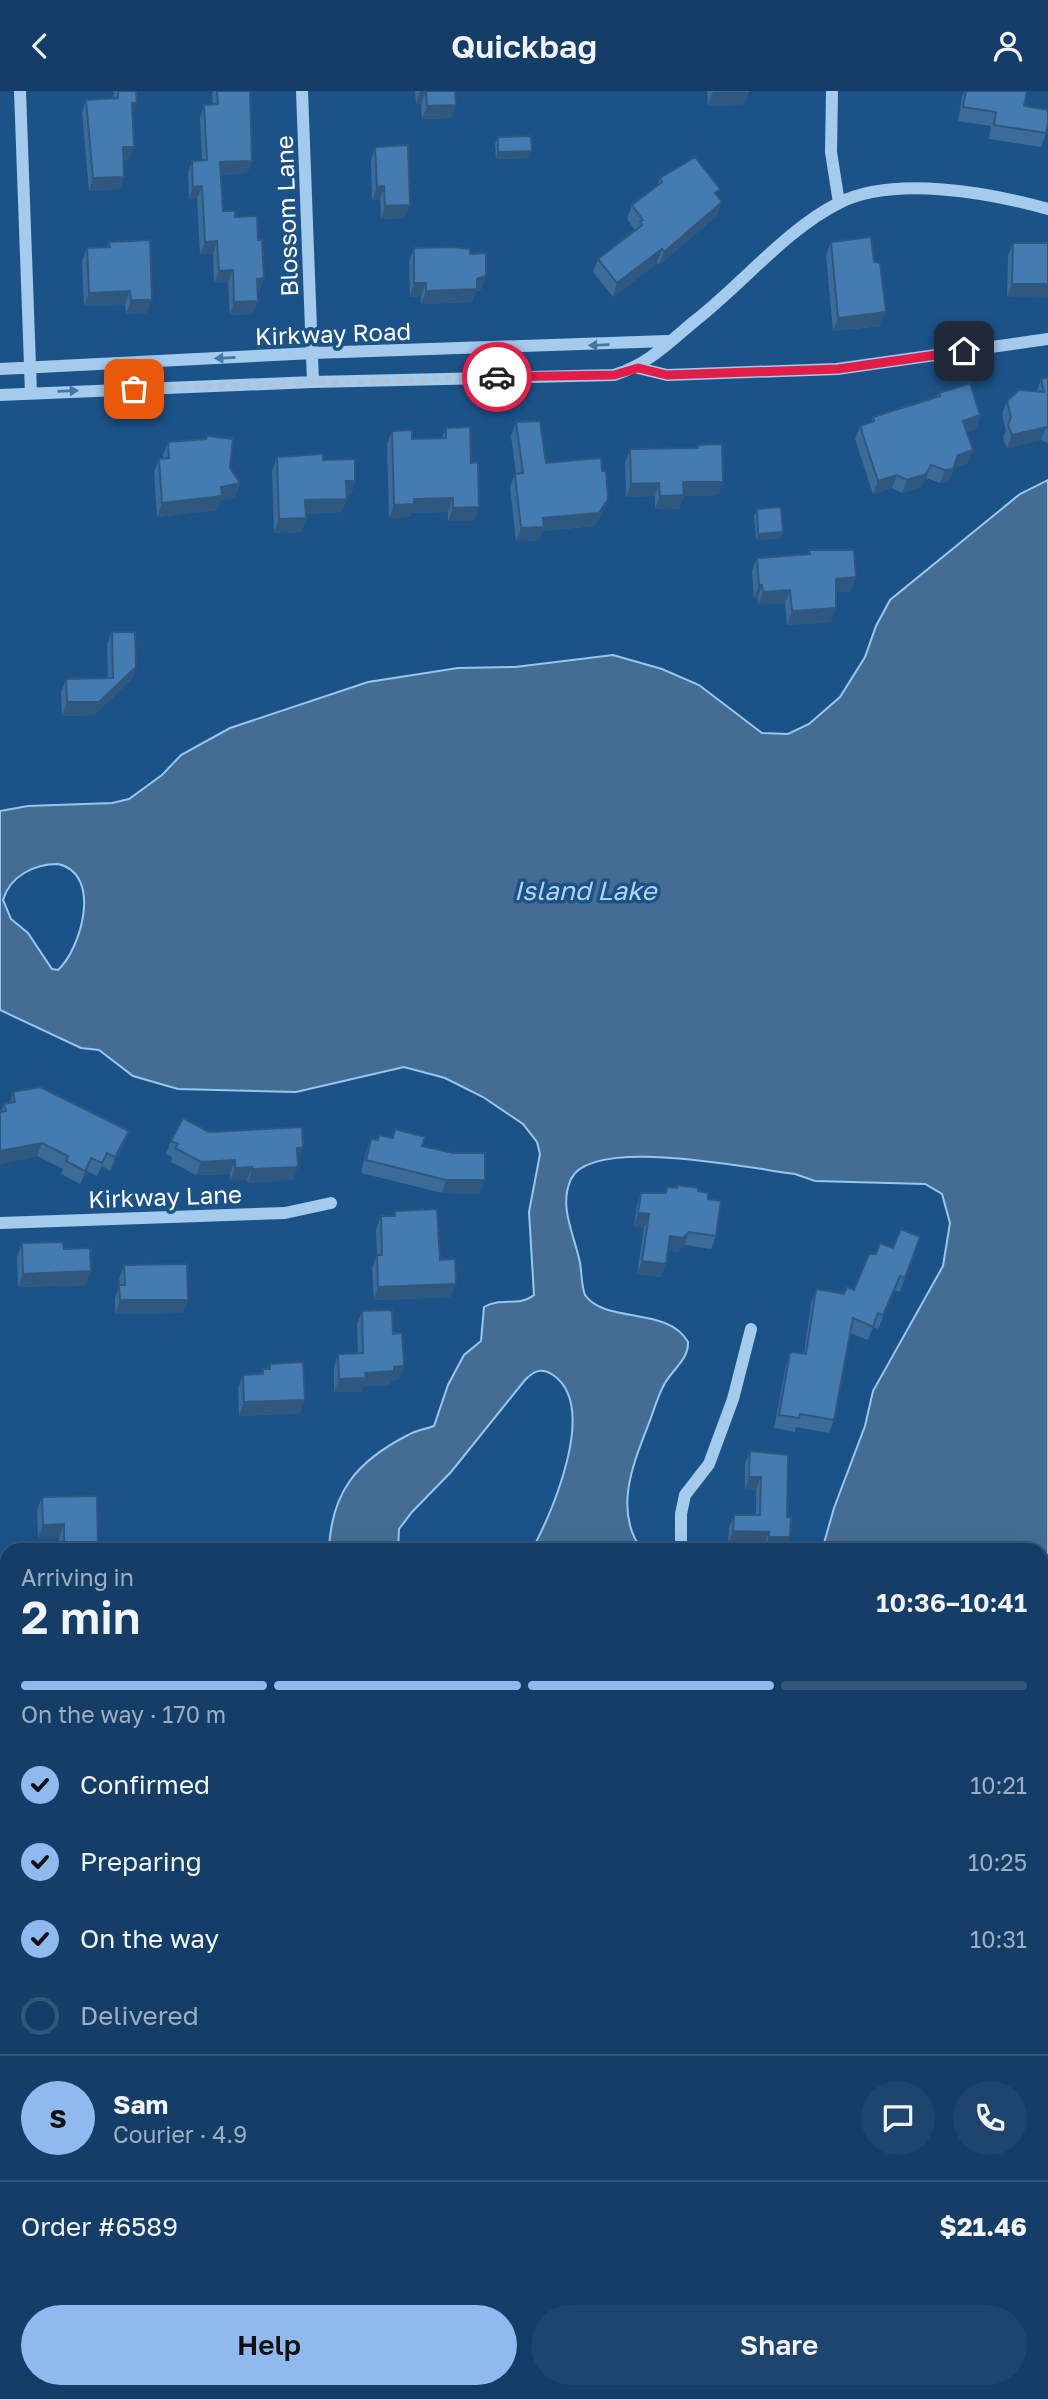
<!DOCTYPE html>
<html lang="en">
<head>
<meta charset="utf-8">
<style>
  body { margin:0; font-family:"Golos Text",sans-serif; background:#1d456d; color:#f1f3f6; height:100vh; display:flex; flex-direction:column; font-size:26px; white-space:nowrap }
  * { box-sizing:border-box; margin:0 }
  p { font-size:23px; color:#9daec0 }
  .icon { flex:none; width:38px; height:38px; fill:none; stroke:currentColor; stroke-width:2; stroke-linecap:round; stroke-linejoin:round }
  .map { position:relative; flex:1; overflow:hidden }
  .details { position:absolute; left:0px; top:1452px; width:1048px; height:856px; display:flex; flex-direction:column; background:#143e67; border-radius:21px 21px 0 0; box-shadow:0 7px 28px #0002,0 0 0 2px #33577b }
  .details>* { flex:none }
  .pin { position:absolute; display:grid; place-items:center; width:60px; height:60px; color:#fff; margin:-30px; border-radius:14px; box-shadow:0 4px 10px #0006 }
  .courier { position:absolute; display:grid; place-items:center; width:70px; height:70px; margin:-35px; border:5px solid #e11d48; border-radius:50%; background:#fff; color:#222; box-shadow:0 2px 9px #0007 }
  .head em { font-style:normal; font-weight:600 }
  .head div { display:flex; flex-direction:column-reverse }
  .head { display:flex; align-items:center; justify-content:space-between; height:119px; padding:0 21px }
  h1 { font-size:46px; font-weight:600; line-height:52px }
  .bar { display:grid; grid-template-columns:repeat(4,1fr); gap:10px 7px; align-content:center; height:84px; padding:0 21px }
  .bar i { height:9px; border-radius:5px; background:#33577b }
  .bar .active { background:#90b9f0 }
  .bar p { grid-column:span 4 }
  .line { display:flex; align-items:center; gap:18px; padding:0 21px; border-top:2px solid #33577b }
  .line div { flex:1 }
  .round { display:grid; place-items:center; flex:none; width:74px; height:74px; border-radius:37px; background:#1d456d }
  ol { padding:0 21px; list-style:none }
  li { display:flex; align-items:center; gap:21px; height:77px }
  li p { margin-inline-start:auto }
  li .icon { padding:7px; border-radius:50%; background:#90b9f0; color:#111; stroke-width:4 }
  li:last-child { color:#9daec0 }
  li i { width:38px; height:38px; border:4px solid #33577b; border-radius:50% }
  .cta { display:flex; gap:14px; margin-top:auto; padding:14px 21px }
  .cta a { flex:1; height:80px; border-radius:42px; background:#90b9f0; color:#111; font-size:28px; font-weight:600; line-height:80px; text-align:center }
  .cta a+a { background:#1d456d; color:#f1f3f6 }
  header { display:flex; justify-content:space-between; align-items:center; height:91px; padding:0 21px; background:#143e67; font-size:32px; font-weight:600 }
  .map>svg:first-child { display:block }
  .water { fill:#456d94; stroke:#97c6ef; stroke-width:2; fill-rule:evenodd }
  .lines { fill:none; stroke-linecap:round; stroke-linejoin:round }
  .minor { stroke:#a4caec; stroke-width:12 }
  .wall { fill:#3a6b99 }
  .shaded-wall { fill:#30577d }
  .building { fill:#447cb2; stroke:#30577d; stroke-width:2 }
  .oneway { fill:#4477a7 }
  .done { stroke:#afc3d6; stroke-width:7; stroke-dasharray:0 12.6 }
  .route { stroke:#e11d48; stroke-width:9 }
  .labels { text-anchor:middle; dominant-baseline:central; stroke-width:7; stroke-linejoin:round; paint-order:stroke }
  .street-label { font-size:24px; fill:#fff; stroke:#1b5389 }
  .water-label { font-size:26px; font-style:italic; fill:#b0d4f4; stroke:#1b5389 }
</style>
</head>
<body>
<header><svg class="icon" aria-label="back" viewBox="0 0 24 24"><path d="M15 5l-7 7 7 7"/></svg>Quickbag<svg class="icon" aria-label="person" viewBox="0 0 24 24"><circle cx="12" cy="8" r="4"/><path d="M4 21q1-7 8-7t8 7"/></svg></header>
<div class="map">
<svg width="1048" height="2308" viewBox="0 0 1048 2308">
  <rect width="100%" height="100%" fill="#1b5389"/>
  <path class="water" d="M 1048,389 L 1048,1880 L 1041,1879 L 1041,1460 L 822,1459 L 834,1417 L 865,1335 L 873,1300 L 943,1175 L 950,1132 L 942,1103 L 925,1093 L 815,1090 L 795,1083 C 754,1078 592,1044 571,1088 C 558,1116 575,1145 580,1172 C 582,1183 581,1193 585,1204 C 605,1233 668,1215 688,1251 C 689,1268 673,1278 665,1292 C 658,1304 654,1319 649,1332 C 633,1373 613,1420 642,1459 L 532,1459 C 552,1421 599,1315 553,1284 C 541,1276 534,1280 525,1289 L 451,1381 L 412,1421 L 399,1438 L 398,1459 L 329,1459 C 331,1401 357,1370 408,1344 C 417,1339 426,1338 434,1335 L 448,1294 L 464,1264 L 481,1250 L 484,1216 C 500,1206 519,1216 534,1204 L 529,1121 L 540,1063 L 537,1051 L 523,1033 L 483,1006 L 445,987 L 404,976 L 296,1001 L 178,998 L 133,985 L 99,959 L 81,957 L 0,919 L 0,720 L 28,715 L 112,712 L 129,708 L 162,684 L 181,664 L 230,637 L 368,591 L 458,577 L 515,576 L 613,564 L 662,578 L 699,594 L 762,642 L 788,643 L 809,633 L 840,606 L 865,566 L 876,535 L 890,509 L 1020,403 ZM 58,773 C 103,783 81,858 58,879 L 52,878 L 28,842 L 11,828 L 3,809 C 10,785 34,773 58,773 Z"/>
  <g class="lines">
    <path class="minor" d="M 20,0 L 31,302
      M 302,0 L 313,291
      M 832,0 L 831,61 L 839,112
      M 638,277 L 667,284 L 837,278 L 1048,248
      M 0,278 L 313,262 L 667,250
      M 0,304 L 313,291 L 614,284 C 649,273 668,252 696,229 C 742,193 788,137 839,112 C 894,84 991,102 1048,118
      M 0,1132 L 285,1122 L 331,1112
      M 681,1460 L 681,1423 L 685,1404 L 709,1373 L 733,1308 L 751,1238
      M 0,1943 L 7,1943
      M 0,2258 L 7,2266
      M 79,2301 L 89,2308
      M 711,2301 L 712,2308"/>
  </g>
  <path class="wall" d="M 114,0 L 136,0 L 132,24 L 129,68 L 124,69 L 120,98 L 89,100 L 82,21 L 86,9 L 113,7 Z
    M 213,0 L 217,0 L 252,70 L 247,82 L 221,84 L 223,120 L 235,126 L 258,149 L 264,187 L 259,200 L 257,200 L 258,210 L 253,223 L 230,224 L 228,192 L 214,192 L 213,163 L 200,163 L 197,108 L 189,108 L 188,82 L 192,70 L 202,69 L 200,27 L 204,14 L 213,14 L 212,3 Z
    M 415,0 L 455,0 L 451,27 L 422,28 L 421,13 L 416,13 Z
    M 707,0 L 749,0 L 744,14 L 708,15 Z
    M 964,0 L 1027,0 L 1024,15 L 1046,42 L 1041,56 L 989,48 L 991,35 L 958,30 L 962,6 Z
    M 498,46 L 529,67 L 496,68 L 495,53 Z
    M 375,56 L 405,127 L 381,128 L 380,109 L 372,109 L 371,69 Z
    M 660,87 L 717,105 L 717,125 L 659,174 L 657,172 L 613,206 L 593,181 L 598,168 L 635,139 L 627,128 L 632,114 L 657,95 Z
    M 109,151 L 147,222 L 126,223 L 125,214 L 84,215 L 82,170 L 87,157 L 107,156 Z
    M 831,151 L 874,171 L 881,235 L 833,240 L 826,164 Z
    M 1013,152 L 1048,152 L 1007,206 L 1008,165 Z
    M 414,157 L 470,163 L 481,199 L 476,200 L 472,211 L 421,213 L 421,205 L 410,206 L 409,171 Z
    M 1048,286 L 1048,352 L 1041,349 L 1007,357 L 1003,347 L 1006,340 L 1002,323 L 1007,310 L 1037,300 L 1041,288 Z
    M 939,302 L 980,324 L 976,338 L 967,340 L 968,372 L 954,377 L 948,391 L 940,392 L 926,387 L 921,396 L 902,402 L 892,397 L 873,403 L 855,348 L 860,335 L 871,331 L 873,326 L 937,306 Z
    M 516,331 L 546,372 L 602,380 L 608,408 L 603,421 L 594,435 L 542,440 L 539,449 L 516,450 L 510,396 L 515,383 L 516,382 L 511,345 Z
    M 446,337 L 471,372 L 474,430 L 448,430 L 448,421 L 411,422 L 409,426 L 389,427 L 387,353 L 392,340 L 412,348 L 442,347 Z
    M 207,345 L 240,392 L 235,406 L 220,409 L 217,419 L 157,426 L 154,381 L 159,368 L 163,367 L 163,364 L 168,351 L 205,348 Z
    M 698,354 L 719,404 L 684,405 L 679,418 L 655,418 L 655,405 L 626,406 L 625,372 L 630,358 L 697,357 Z
    M 277,366 L 323,369 L 355,390 L 351,403 L 346,404 L 342,421 L 305,423 L 306,427 L 301,441 L 274,442 L 272,380 Z
    M 757,418 L 783,441 L 781,447 L 756,449 L 754,425 Z
    M 809,459 L 851,500 L 836,501 L 831,531 L 787,534 L 785,512 L 758,514 L 758,507 L 754,507 L 752,480 L 757,467 L 808,463 Z
    M 112,541 L 136,576 L 131,589 L 94,624 L 62,625 L 61,601 L 66,588 L 108,587 L 107,554 Z
    M 13,1001 L 129,1040 L 124,1053 L 110,1080 L 102,1075 L 97,1085 L 87,1080 L 80,1093 L 61,1083 L 63,1078 L 37,1065 L 0,1073 L 0,1021 L 1,1021 L 4,1013 L 10,1012 Z
    M 395,1038 L 422,1055 L 480,1103 L 442,1102 L 361,1082 L 366,1061 L 371,1048 L 377,1049 L 379,1044 L 392,1047 Z
    M 209,1041 L 297,1070 L 293,1089 L 248,1092 L 247,1089 L 230,1090 L 230,1083 L 196,1084 L 171,1071 L 172,1066 L 166,1063 L 171,1050 Z
    M 677,1094 L 698,1100 L 708,1108 L 716,1145 L 711,1158 L 684,1154 L 678,1161 L 668,1159 L 661,1186 L 637,1183 L 644,1137 L 634,1135 L 637,1115 L 641,1102 L 665,1102 L 667,1096 L 676,1097 Z
    M 395,1120 L 440,1169 L 451,1206 L 374,1209 L 372,1177 L 377,1165 L 376,1139 L 381,1125 L 393,1125 Z
    M 920,1146 L 900,1201 L 895,1199 L 878,1238 L 873,1236 L 868,1249 L 850,1242 L 834,1329 L 829,1342 L 796,1336 L 795,1341 L 774,1337 L 786,1274 L 790,1261 L 804,1263 L 811,1212 L 816,1198 L 844,1203 L 854,1199 L 876,1163 Z
    M 22,1152 L 64,1158 L 86,1194 L 18,1196 L 17,1166 Z
    M 124,1174 L 188,1209 L 183,1222 L 115,1223 L 115,1207 L 120,1194 L 119,1188 Z
    M 362,1220 L 393,1243 L 404,1275 L 399,1288 L 391,1289 L 390,1294 L 363,1295 L 361,1301 L 334,1301 L 334,1277 L 338,1263 L 358,1262 L 357,1233 Z
    M 270,1273 L 300,1322 L 239,1325 L 238,1297 L 243,1284 L 261,1283 L 263,1278 L 268,1278 Z
    M 750,1360 L 788,1364 L 785,1459 L 764,1459 L 764,1454 L 728,1453 L 729,1437 L 734,1424 L 756,1424 L 756,1399 L 745,1399 L 745,1373 Z
    M 42,1406 L 98,1460 L 59,1460 L 59,1447 L 38,1447 L 37,1419 Z
    M 1047,1952 L 1048,1952 L 1048,2068 L 1041,2065 L 1041,2050 L 1048,2029 L 1041,2027 L 1041,1969 Z
    M 192,2301 L 260,2301 L 258,2308 L 190,2308 Z
    M 572,2301 L 630,2301 L 623,2308 L 578,2308 Z
    M 818,2301 L 857,2301 L 857,2308 L 816,2308 Z"/>
  <path class="shaded-wall" d="M 420,0 L 426,0 L 421,13 L 416,13 Z
    M 713,1 L 749,1 L 744,14 L 708,15 Z
    M 132,12 L 137,12 L 132,24 Z
    M 456,14 L 451,27 L 422,28 L 427,15 Z
    M 123,56 L 134,56 L 129,68 L 119,69 Z
    M 532,60 L 529,67 L 496,68 L 498,61 Z
    M 252,70 L 247,82 L 216,84 L 220,71 Z
    M 124,86 L 120,98 L 89,100 L 93,87 Z
    M 202,95 L 197,108 L 189,108 L 193,96 Z
    M 384,95 L 380,109 L 372,109 L 377,96 Z
    M 722,111 L 717,125 L 659,174 L 664,161 Z
    M 410,114 L 405,127 L 381,128 L 385,115 Z
    M 217,150 L 213,163 L 200,163 L 205,151 Z
    M 662,158 L 657,172 L 613,206 L 617,192 Z
    M 233,179 L 228,192 L 214,192 L 219,180 Z
    M 486,185 L 481,199 L 476,200 L 472,211 L 421,213 L 426,200 Z
    M 264,187 L 259,200 L 252,201 L 257,188 Z
    M 414,192 L 426,192 L 421,205 L 410,206 Z
    M 1012,193 L 1048,193 L 1048,207 L 1007,206 Z
    M 130,200 L 125,214 L 84,215 L 89,202 Z
    M 131,209 L 152,209 L 147,222 L 126,223 Z
    M 258,210 L 253,223 L 230,224 L 234,211 Z
    M 886,221 L 881,235 L 833,240 L 838,227 Z
    M 980,324 L 976,338 L 958,343 L 963,330 Z
    M 1046,336 L 1041,349 L 1007,357 L 1012,344 Z
    M 973,359 L 968,372 L 953,377 L 958,364 Z
    M 931,374 L 926,387 L 921,396 L 902,402 L 907,389 Z
    M 953,378 L 948,391 L 940,392 L 945,379 Z
    M 897,384 L 892,397 L 873,403 L 878,390 Z
    M 346,390 L 355,390 L 351,403 L 341,404 Z
    M 683,391 L 723,391 L 719,404 L 684,405 L 679,418 L 655,418 L 660,405 Z
    M 240,392 L 235,406 L 220,409 L 217,419 L 157,426 L 162,412 L 221,396 Z
    M 659,392 L 655,405 L 626,406 L 631,393 Z
    M 453,407 L 448,421 L 411,422 L 409,426 L 389,427 L 394,414 L 414,408 Z
    M 347,408 L 342,421 L 300,423 L 305,409 Z
    M 608,408 L 603,421 L 594,435 L 542,440 L 539,449 L 516,450 L 521,437 L 543,427 Z
    M 479,416 L 474,430 L 448,430 L 453,417 Z
    M 306,427 L 301,441 L 274,442 L 279,428 Z
    M 783,441 L 781,447 L 756,449 L 758,443 Z
    M 856,486 L 851,500 L 831,501 L 836,488 Z
    M 759,494 L 762,494 L 758,507 L 754,507 Z
    M 790,499 L 785,512 L 758,514 L 763,501 Z
    M 836,517 L 831,531 L 787,534 L 792,520 Z
    M 136,576 L 131,589 L 94,624 L 62,625 L 67,611 Z
    M 129,1040 L 124,1053 L 110,1080 L 115,1066 Z
    M 42,1052 L 37,1065 L 0,1073 L 0,1060 Z
    M 297,1057 L 303,1057 L 298,1070 Z
    M 91,1067 L 87,1080 L 80,1093 L 85,1080 Z
    M 235,1069 L 230,1083 L 196,1084 L 201,1071 Z
    M 252,1076 L 247,1089 L 230,1090 L 235,1077 Z
    M 298,1076 L 293,1089 L 248,1092 L 252,1078 Z
    M 446,1089 L 485,1089 L 480,1103 L 442,1102 Z
    M 638,1122 L 649,1123 L 644,1137 L 634,1135 Z
    M 689,1141 L 684,1154 L 678,1161 L 665,1159 L 670,1145 Z
    M 642,1170 L 666,1173 L 661,1186 L 637,1183 Z
    M 91,1180 L 86,1194 L 18,1196 L 23,1183 Z
    M 456,1193 L 451,1206 L 374,1209 L 378,1196 Z
    M 120,1209 L 188,1209 L 183,1222 L 115,1223 Z
    M 404,1275 L 399,1288 L 391,1289 L 390,1294 L 363,1295 L 361,1301 L 334,1301 L 339,1288 L 394,1276 Z
    M 305,1309 L 300,1322 L 239,1325 L 244,1311 Z
    M 749,1386 L 761,1386 L 756,1399 L 745,1399 Z
    M 64,1433 L 59,1447 L 38,1447 L 43,1434 Z
    M 733,1440 L 769,1441 L 764,1454 L 728,1453 Z
    M 769,1446 L 790,1446 L 785,1459 L 764,1459 Z
    M 1041,2276 L 1048,2276 L 1048,2289 L 1041,2289 Z
    M 621,2301 L 630,2301 L 623,2308 L 614,2308 Z"/>
  <path class="building" d="M 118,0 L 136,0 L 137,12 L 132,12 L 134,56 L 123,56 L 124,86 L 93,87 L 86,9 L 118,7 Z
    M 217,0 L 250,0 L 252,70 L 220,71 L 223,120 L 235,120 L 235,126 L 257,125 L 258,149 L 262,149 L 264,187 L 257,188 L 258,210 L 234,211 L 233,179 L 219,180 L 217,150 L 205,151 L 202,95 L 193,96 L 192,70 L 207,69 L 204,14 L 218,13 Z
    M 426,0 L 455,0 L 456,14 L 427,15 Z
    M 966,0 L 1027,0 L 1024,15 L 1048,19 L 1048,31 L 1046,42 L 994,34 L 996,21 L 963,16 Z
    M 531,45 L 532,60 L 498,61 L 498,46 Z
    M 408,54 L 410,114 L 385,115 L 384,95 L 377,96 L 375,56 Z
    M 695,66 L 720,98 L 715,102 L 722,111 L 664,161 L 662,158 L 617,192 L 598,168 L 642,134 L 640,131 L 643,129 L 632,114 L 662,91 L 660,87 Z
    M 871,146 L 874,171 L 880,172 L 886,221 L 838,227 L 831,151 Z
    M 150,149 L 152,209 L 131,209 L 130,200 L 89,202 L 87,157 L 110,156 L 109,151 Z
    M 1013,152 L 1048,152 L 1048,193 L 1012,193 Z
    M 452,156 L 470,158 L 470,163 L 486,162 L 486,185 L 477,188 L 477,198 L 426,200 L 426,192 L 414,192 L 414,157 Z
    M 1048,286 L 1048,337 L 1046,336 L 1012,344 L 1008,334 L 1011,326 L 1007,310 L 1019,299 L 1044,301 L 1041,288 Z
    M 970,292 L 980,324 L 963,330 L 973,359 L 958,364 L 953,378 L 945,379 L 931,374 L 926,383 L 907,389 L 897,384 L 878,390 L 860,335 L 874,330 L 873,326 L 940,305 L 939,302 Z
    M 540,330 L 546,372 L 601,367 L 602,380 L 606,380 L 608,408 L 599,422 L 543,427 L 544,436 L 521,437 L 515,383 L 523,382 L 516,331 Z
    M 470,336 L 471,372 L 478,371 L 479,416 L 453,417 L 453,407 L 414,408 L 414,413 L 394,414 L 392,340 L 412,339 L 412,348 L 446,347 L 446,337 Z
    M 207,345 L 233,348 L 230,377 L 240,392 L 221,396 L 222,405 L 162,412 L 159,368 L 169,367 L 168,351 L 206,348 Z
    M 722,353 L 723,391 L 683,391 L 684,404 L 660,405 L 659,392 L 631,393 L 630,358 L 698,357 L 698,354 Z
    M 323,363 L 323,369 L 355,368 L 355,390 L 346,390 L 347,408 L 305,409 L 306,427 L 279,428 L 277,366 Z
    M 781,416 L 783,441 L 758,443 L 757,418 Z
    M 809,459 L 854,459 L 856,486 L 836,488 L 836,517 L 792,520 L 790,499 L 763,501 L 762,494 L 759,494 L 757,467 L 810,463 Z
    M 112,541 L 135,541 L 136,576 L 99,611 L 67,611 L 66,588 L 113,587 Z
    M 40,996 L 129,1040 L 115,1066 L 107,1062 L 102,1072 L 91,1067 L 85,1080 L 66,1070 L 68,1065 L 42,1052 L 0,1060 L 0,1021 L 6,1020 L 4,1013 L 15,1011 L 13,1001 Z
    M 183,1027 L 209,1041 L 302,1036 L 303,1057 L 297,1057 L 298,1076 L 252,1078 L 252,1076 L 235,1077 L 235,1069 L 201,1071 L 175,1057 L 178,1053 L 171,1050 Z
    M 395,1038 L 425,1046 L 422,1055 L 453,1062 L 485,1062 L 485,1089 L 446,1089 L 366,1069 L 371,1048 L 378,1049 L 379,1044 L 393,1047 Z
    M 677,1094 L 698,1097 L 698,1100 L 708,1102 L 708,1108 L 721,1110 L 716,1145 L 689,1141 L 683,1147 L 670,1145 L 666,1173 L 642,1170 L 649,1123 L 638,1122 L 641,1102 L 666,1102 L 667,1096 L 677,1097 Z
    M 437,1118 L 440,1169 L 455,1168 L 456,1193 L 378,1196 L 377,1164 L 382,1164 L 381,1125 L 395,1125 L 395,1120 Z
    M 901,1138 L 920,1146 L 905,1187 L 900,1185 L 883,1224 L 878,1222 L 873,1236 L 853,1227 L 834,1329 L 800,1323 L 799,1327 L 779,1324 L 790,1261 L 806,1263 L 816,1198 L 844,1203 L 847,1196 L 854,1199 L 869,1163 L 876,1163 L 880,1152 L 893,1157 Z
    M 63,1151 L 64,1158 L 90,1157 L 91,1180 L 23,1183 L 22,1152 Z
    M 187,1173 L 188,1209 L 120,1209 L 119,1194 L 125,1194 L 124,1174 Z
    M 392,1219 L 393,1243 L 402,1242 L 404,1275 L 394,1276 L 394,1280 L 365,1282 L 366,1287 L 339,1288 L 338,1263 L 363,1262 L 362,1220 Z
    M 303,1271 L 305,1309 L 244,1311 L 243,1284 L 263,1283 L 263,1278 L 270,1278 L 270,1273 Z
    M 750,1360 L 788,1364 L 787,1426 L 791,1426 L 790,1446 L 769,1446 L 769,1441 L 733,1440 L 734,1424 L 760,1424 L 761,1386 L 749,1386 Z
    M 97,1405 L 98,1460 L 64,1460 L 64,1433 L 43,1434 L 42,1406 Z
    M 1047,1952 L 1048,1952 L 1048,2014 L 1041,2012 L 1041,1973 Z
    M 1048,2030 L 1048,2053 L 1041,2051 Z
    M 1041,2230 L 1048,2230 L 1048,2276 L 1041,2276 Z
    M 193,2301 L 260,2301 L 258,2308 L 228,2308 L 213,2304 L 212,2308 L 192,2308 Z
    M 589,2301 L 621,2301 L 614,2308 L 596,2308 Z
    M 820,2301 L 857,2301 L 857,2308 L 821,2308 Z"/>
  <defs><path id="oneway-solid" d="M-6-.8H1V-3.2L6.5 0L1 3.2V.8H-6Z" transform="scale(1.75)"/></defs>
  <g class="oneway">
    <use href="#oneway-solid" transform="translate(599 254) rotate(178)"/>
    <use href="#oneway-solid" transform="translate(225 267) rotate(177)"/>
    <use href="#oneway-solid" transform="translate(68 300) rotate(-2)"/>
  </g>
  <g class="lines">
    <path class="done" d="M 134,298 L 497,286"/>
    <path class="route" d="M 497,286 L 614,284 L 638,277 L 667,284 L 838,278 L 964,260"/>
  </g>
  <g class="labels">
    <g class="street-label">
      <text transform="translate(286 125) rotate(-92)">Blossom Lane</text>
      <text transform="translate(333 242) rotate(-2)">Kirkway Road</text>
      <text transform="translate(165 1105) rotate(-2)">Kirkway Lane</text>
    </g>
    <g class="water-label">
      <text x="585" y="799">Island Lake</text>
    </g>
  </g>
</svg>
<div class="pin" style="left:134px;top:298px;background:#ea580c"><svg class="icon" aria-label="bag" viewBox="0 0 24 24"><path d="M5 8h14l-1 12H6zM9 8a3 3 0 0 1 6 0"/></svg></div>
<div class="pin" style="left:964px;top:260px;background:#1f2937"><svg class="icon" aria-label="home" viewBox="0 0 24 24"><path d="M3 11l9-7 9 7M6 9v11h12V9"/></svg></div>
<div class="courier" style="left:497px;top:286px"><svg class="icon" aria-label="car" viewBox="0 0 24 24"><path d="M5 17H2v-5l4-1 3-4h7l3 4 3 1v5h-3M9 17h6M6 11h13"/><circle cx="7" cy="17" r="2"/><circle cx="17" cy="17" r="2"/></svg></div>
<section class="details">
<div class="head"><div><h1>2 min</h1><p>Arriving in</p></div><em>10:36–10:41</em></div>
<div class="bar"><i class="active"></i><i class="active"></i><i class="active"></i><i></i><p>On the way · 170 m</p></div>
<ol>
<li><svg class="icon" aria-label="check" viewBox="0 0 24 24"><path d="M5 12l5 5 9-10"/></svg>Confirmed<p>10:21</p></li>
<li><svg class="icon" aria-label="check" viewBox="0 0 24 24"><path d="M5 12l5 5 9-10"/></svg>Preparing<p>10:25</p></li>
<li><svg class="icon" aria-label="check" viewBox="0 0 24 24"><path d="M5 12l5 5 9-10"/></svg>On the way<p>10:31</p></li>
<li><i></i>Delivered</li>
</ol>
<div class="line" style="height:126px"><b class="round" style="background:#90b9f0;color:#111">S</b><div><b>Sam</b><p>Courier · 4.9</p></div><a class="round"><svg class="icon" aria-label="chat" viewBox="0 0 24 24"><path d="M4 5h16v11H9l-5 4z"/></svg></a><a class="round"><svg class="icon" aria-label="phone" viewBox="0 0 24 24"><path d="M5 4h4l2 5-3 2q2 4 5 5l2-3 5 2v4C11 20 4 13 5 4z"/></svg></a></div>
<div class="line" style="height:91px"><div>Order #6589</div><b>$21.46</b></div>
<div class="cta"><a>Help</a><a>Share</a></div>
</section>
</div>
</body>
</html>
